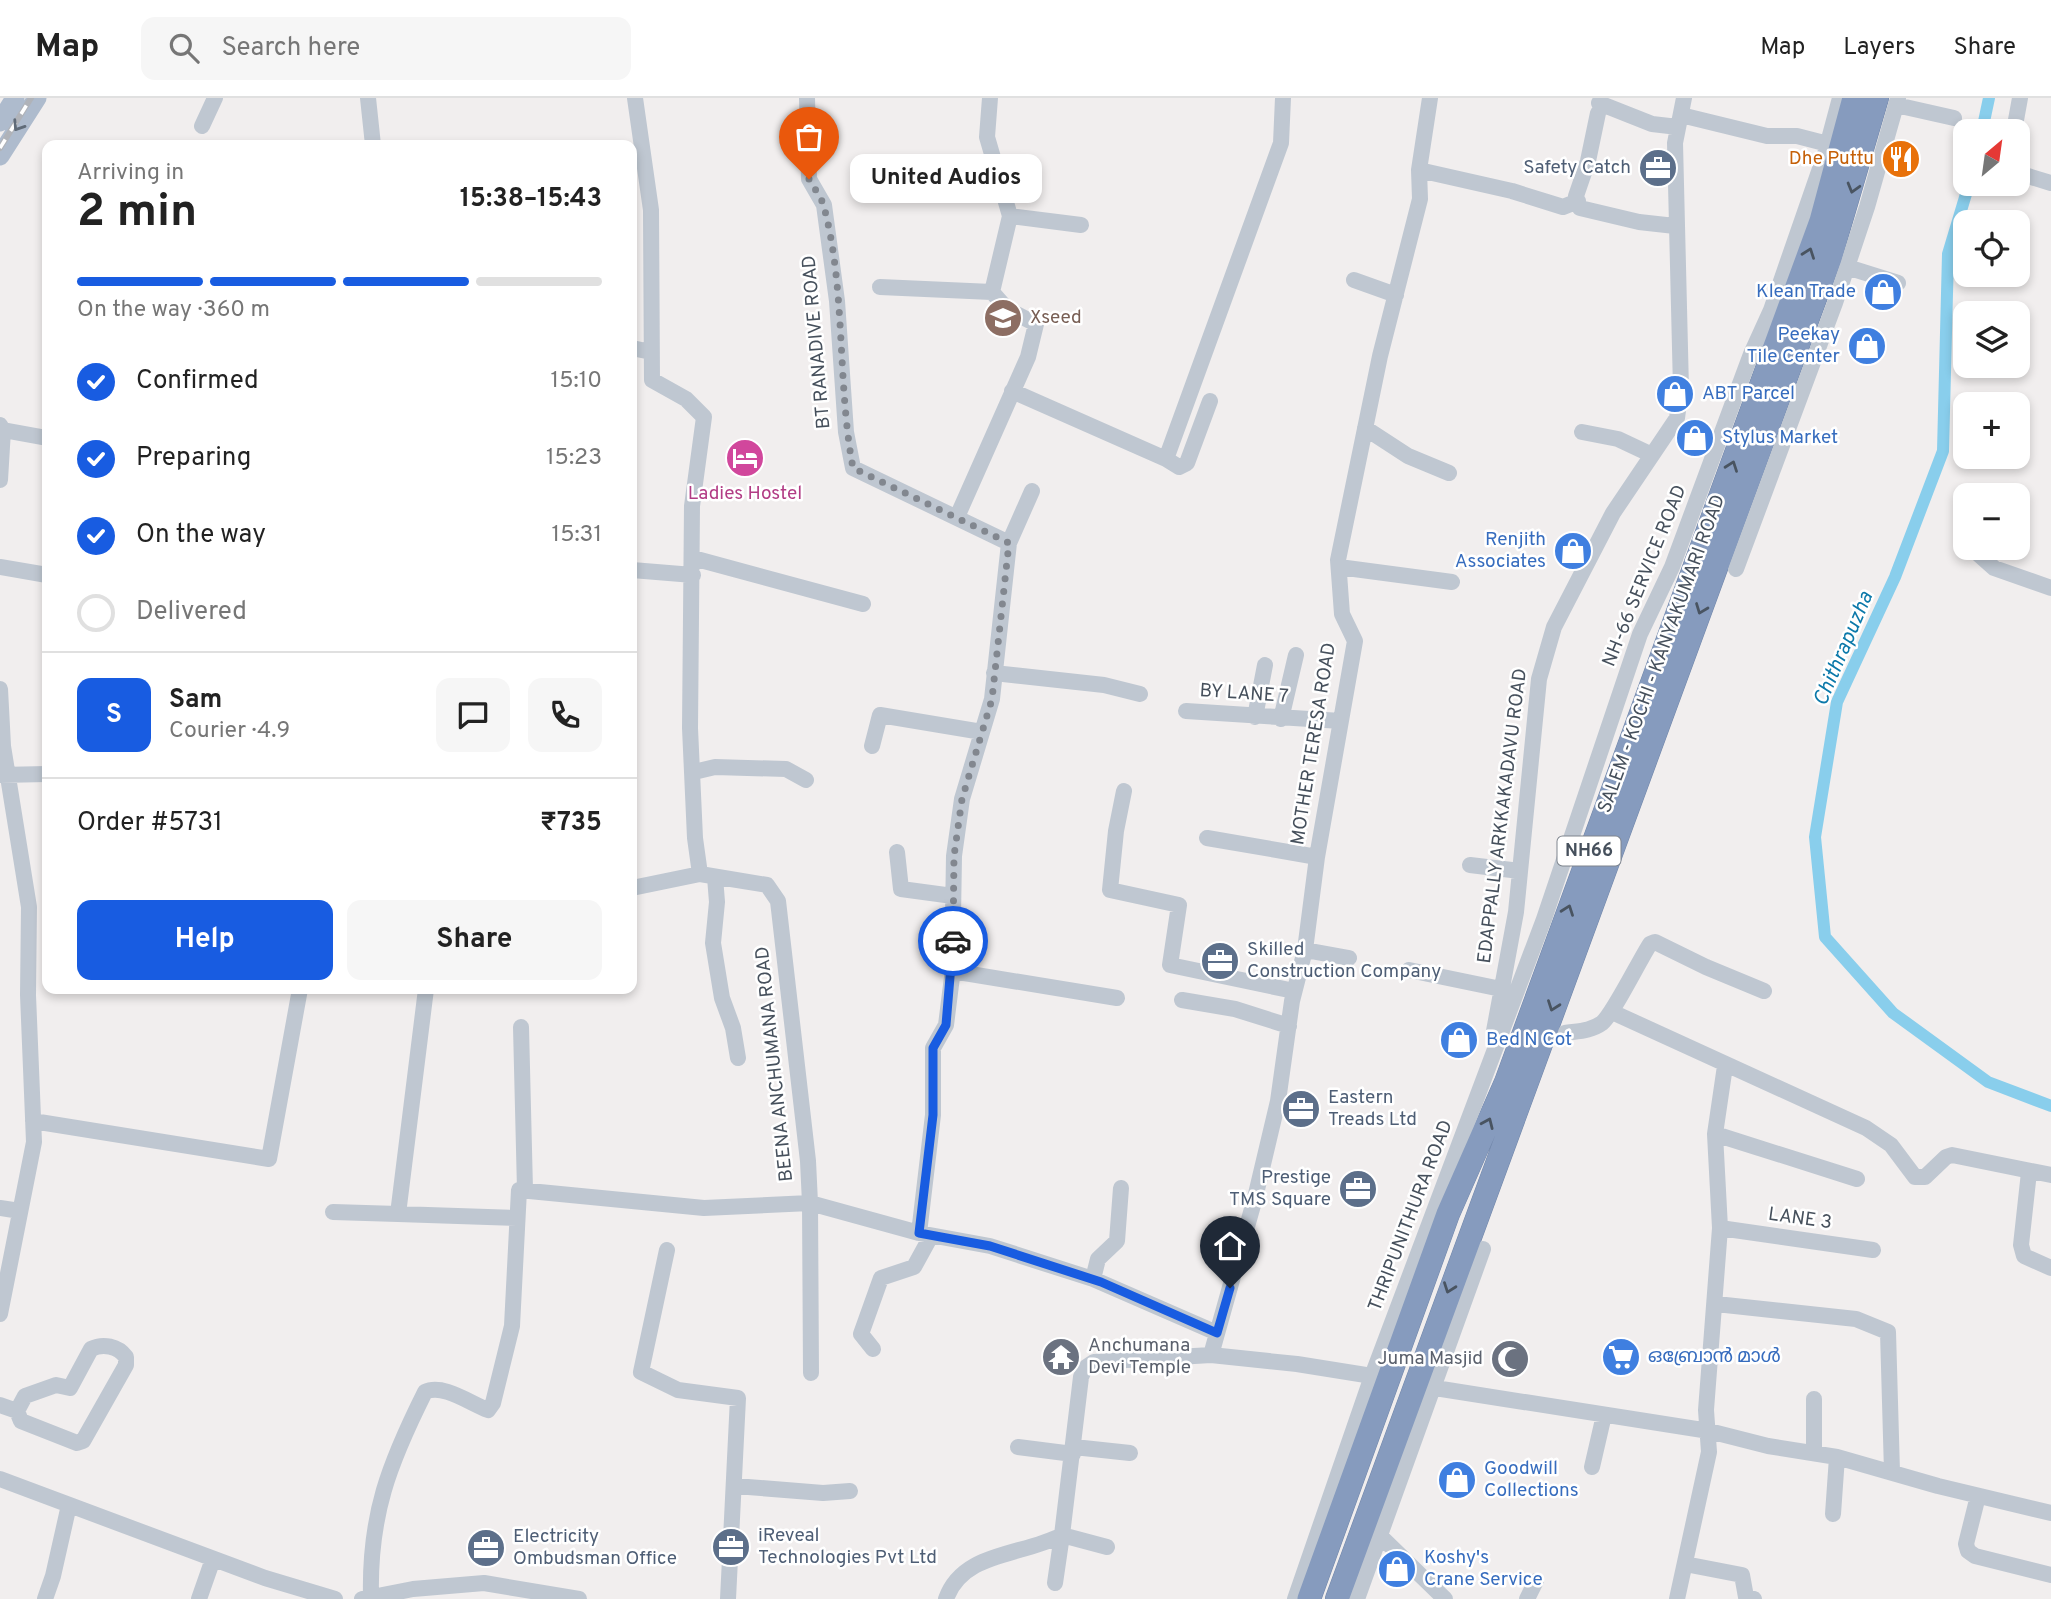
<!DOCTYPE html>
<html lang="en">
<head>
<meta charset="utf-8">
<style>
  body { margin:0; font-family:Overpass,"Noto Sans Malayalam",sans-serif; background:#f6f6f6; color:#222; height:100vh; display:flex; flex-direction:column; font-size:26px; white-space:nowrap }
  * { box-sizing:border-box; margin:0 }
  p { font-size:23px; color:#767676 }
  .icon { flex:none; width:38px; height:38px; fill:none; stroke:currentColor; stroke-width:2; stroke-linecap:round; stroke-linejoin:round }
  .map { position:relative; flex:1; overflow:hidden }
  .details { position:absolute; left:42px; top:42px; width:595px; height:854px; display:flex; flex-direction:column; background:#fff; border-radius:14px; box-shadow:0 4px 10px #0003 }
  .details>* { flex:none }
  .needle { width:46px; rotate:29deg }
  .buttons { position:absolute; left:1953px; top:21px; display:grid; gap:14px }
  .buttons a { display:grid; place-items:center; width:77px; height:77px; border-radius:14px; background:#fff; box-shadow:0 4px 10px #0003; font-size:35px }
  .pin { position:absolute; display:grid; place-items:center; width:60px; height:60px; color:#fff; margin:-72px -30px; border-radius:50% 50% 50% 0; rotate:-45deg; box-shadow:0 0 7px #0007 }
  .pin .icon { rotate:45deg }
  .courier { position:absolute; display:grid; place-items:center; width:70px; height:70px; margin:-35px; border:5px solid #185ce1; border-radius:50%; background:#fff; color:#222; box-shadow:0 2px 9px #0007 }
  .bubble { position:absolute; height:49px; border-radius:14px; background:#fff; box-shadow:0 4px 10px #0003; font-size:23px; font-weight:700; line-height:49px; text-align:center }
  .overview em { font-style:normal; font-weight:700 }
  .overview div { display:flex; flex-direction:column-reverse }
  .overview { display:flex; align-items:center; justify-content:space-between; height:119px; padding:0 35px }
  h1 { font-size:46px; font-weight:700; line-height:52px }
  .bar { display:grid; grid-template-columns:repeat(4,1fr); gap:10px 7px; align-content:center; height:84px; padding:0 35px }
  .bar i { height:9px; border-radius:5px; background:#e0e0e0 }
  .bar .selected { background:#185ce1 }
  .bar p { grid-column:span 4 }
  .line { display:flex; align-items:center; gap:18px; padding:0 35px; border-top:2px solid #e0e0e0 }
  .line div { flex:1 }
  .round { display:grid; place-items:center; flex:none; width:74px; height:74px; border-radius:14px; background:#f6f6f6 }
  ol { padding:0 35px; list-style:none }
  li { display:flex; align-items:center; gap:21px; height:77px }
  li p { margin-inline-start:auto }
  li .icon { padding:7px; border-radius:50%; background:#185ce1; color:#fff; stroke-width:4 }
  li:last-child { color:#767676 }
  li i { width:38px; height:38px; border:4px solid #e0e0e0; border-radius:50% }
  .cta { display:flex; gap:14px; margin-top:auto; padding:14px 35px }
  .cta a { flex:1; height:80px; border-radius:14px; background:#185ce1; color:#fff; font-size:28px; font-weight:700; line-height:80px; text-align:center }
  .cta a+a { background:#f6f6f6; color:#222 }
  header { display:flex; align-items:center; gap:42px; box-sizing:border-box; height:98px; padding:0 35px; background:#fff; border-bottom:2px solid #e0e0e0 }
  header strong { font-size:33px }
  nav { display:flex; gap:38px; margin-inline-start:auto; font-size:24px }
  .search { width:490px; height:63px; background:#f6f6f6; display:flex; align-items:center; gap:18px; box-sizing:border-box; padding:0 24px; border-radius:14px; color:#767676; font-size:26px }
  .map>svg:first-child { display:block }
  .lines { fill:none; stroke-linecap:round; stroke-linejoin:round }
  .canal { stroke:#89ceec; stroke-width:12 }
  .highway-casing { stroke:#7186a9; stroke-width:24 }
  .minor { stroke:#bfc7d1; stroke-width:16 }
  .major { stroke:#aebbcd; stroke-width:19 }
  .highway { stroke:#869bbe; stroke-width:23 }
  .rail-casing { stroke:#b0b3b9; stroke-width:6 }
  .rail { stroke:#fff; stroke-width:3.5; stroke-dasharray:10; stroke-linecap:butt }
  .oneway { stroke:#606b78 }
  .oneway2 { stroke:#495461 }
  .done { stroke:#82878f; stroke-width:7; stroke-dasharray:0 12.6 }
  .route { stroke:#185ce1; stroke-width:9 }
  .labels { text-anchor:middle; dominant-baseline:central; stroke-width:5; stroke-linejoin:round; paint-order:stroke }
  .shield { fill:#fff; stroke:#7e848d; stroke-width:2 }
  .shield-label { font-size:18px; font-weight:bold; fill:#46505c }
  .food-label { font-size:19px; fill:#c56008; stroke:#fff; text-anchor:end }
  .service-label { font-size:19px; fill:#4e5e75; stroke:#fff; text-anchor:start }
  .shop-label { font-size:19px; fill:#366cbe; stroke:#fff; text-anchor:start }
  .education-label { font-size:19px; fill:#785e54; stroke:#fff; text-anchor:start }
  .street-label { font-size:19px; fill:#46505c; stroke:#fff }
  .hotel-label { font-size:19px; fill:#b23c85; stroke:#fff }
  .worship-label { font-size:19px; fill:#5b616d; stroke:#fff; text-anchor:start }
  .water-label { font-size:21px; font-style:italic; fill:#0c79aa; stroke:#fff }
</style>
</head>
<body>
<header>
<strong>Map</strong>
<div class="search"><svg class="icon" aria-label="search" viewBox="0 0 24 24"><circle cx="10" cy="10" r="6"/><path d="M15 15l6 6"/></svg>Search here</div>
<nav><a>Map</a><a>Layers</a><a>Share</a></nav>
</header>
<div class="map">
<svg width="2051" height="1501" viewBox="0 0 2051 1501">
  <rect width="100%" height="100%" fill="#f1eeee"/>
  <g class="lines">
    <path class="canal" d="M 1982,33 L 1989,0
      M 1969,86 L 1948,156 L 1943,353 L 1895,479 L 1837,604 L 1815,739 L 1825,839 L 1893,915 L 1988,984 L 2051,1008"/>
    <defs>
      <path id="highway" d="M 1309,1501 L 1448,1116 L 1506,984 L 1821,123 L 1854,0
        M 1337,1501 L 1830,160 L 1877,0"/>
    </defs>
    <use href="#highway" class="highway-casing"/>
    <path class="minor" d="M 368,0 L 373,47
      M 635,0 L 651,112 L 652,282 L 686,301 L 704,319 L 692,408 L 690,630 L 695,740 L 700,776
      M 807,0 L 809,81 L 824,107 L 837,203 L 846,334 L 853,370 L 1009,445 L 992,601 L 962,701 L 954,758 L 952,879 L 946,927 L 933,950 L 933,1017 L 919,1135
      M 1599,5 L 1652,26 L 1678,29
      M 1896,7 L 1954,20
      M 1598,15 L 1588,63 L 1576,98 L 1580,110 L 1639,124 L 1675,128
      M 1681,17 L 1767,38 L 1797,38 L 1828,46
      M 202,28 L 215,0
      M 2014,33 L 2020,0
      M 1419,72 L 1512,93 L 1563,109 L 1578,103
      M 2018,75 L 2051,85
      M 1010,118 L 1081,127
      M 1847,169 L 1898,185
      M 1354,182 L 1396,197
      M 880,189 L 992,194
      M 632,250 L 651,254
      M 1012,293 L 1166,361 L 1281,45 L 1283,0
      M 0,327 L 3,332 L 0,382
      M 1365,330 L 1408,358 L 1449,375
      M 3,332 L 47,340
      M 1582,334 L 1618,341 L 1652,357
      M 1166,361 L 1179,369 L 1187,365 L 1210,303
      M 957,419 L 1028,259 L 1036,226 L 1007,211 L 992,194 L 1010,118 L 987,39 L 990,0
      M 1009,445 L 1032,393
      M 1976,454 L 1994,470 L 2051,490
      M 693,460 L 863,506
      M 0,469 L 47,477
      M 1339,469 L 1452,484
      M 1736,471 L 1835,205 L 1867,109 L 1898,0
      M 632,472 L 693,477
      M 994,575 L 1104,587 L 1140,596
      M 0,591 L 3,648 L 29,809 L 28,897 L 34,1044 L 0,1216
      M 1186,613 L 1341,623
      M 1255,619 L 1265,567
      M 1281,621 L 1296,557
      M 872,648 L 880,617 L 982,634
      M 694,674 L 715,669 L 786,671 L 806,682
      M 0,677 L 47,676
      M 1124,693 L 1116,733 L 1110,792 L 1179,807 L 1170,867 L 1294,893
      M 1207,740 L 1317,759
      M 897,754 L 901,791 L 953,798
      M 1470,767 L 1520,773
      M 715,779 L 717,804 L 713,845 L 722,900 L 733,930 L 738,960
      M 632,790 L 700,776 L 767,787 L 778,803 L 808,1063 L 810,1105 L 919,1135 L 990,1148 L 1093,1181 L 1217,1235
      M 1305,852 L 1349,860
      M 1409,872 L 1501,891
      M 952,873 L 1117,900
      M 426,891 L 398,1116 L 517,1120
      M 1182,902 L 1235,911 L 1289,928
      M 1612,914 L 1866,1030 L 1891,1047 L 1915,1079 L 1925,1079 L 1946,1059 L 1952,1057 L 2051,1077
      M 521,929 L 525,1092
      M 1494,933 L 1516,814 L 1539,581 L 1554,529 L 1613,415 L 1677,320 L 1681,291 L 1675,45 L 1684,0
      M 1565,935 C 1578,933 1591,933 1602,925 C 1613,916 1639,863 1650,846 L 1655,844 L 1706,869 L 1764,893
      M 33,1023 L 269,1061 L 300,891
      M 1715,1036 L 1725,968
      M 2029,1074 L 2021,1147 L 2024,1158 L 2051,1170
      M 0,1110 L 20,1113
      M 333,1114 L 398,1116
      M 1720,1130 L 1873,1152
      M 667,1152 L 641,1274 L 678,1292 L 738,1300 L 728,1501
      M 1093,1181 L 1098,1161 L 1117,1143 L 1121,1090
      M 1716,1206 L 1856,1221 L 1888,1234 L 1892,1374
      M 873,1251 L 861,1236 L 881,1180 L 914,1169 L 931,1138
      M 1211,1257 L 1255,1100 L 1278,1003 L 1292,903 L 1305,852 L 1317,759 L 1355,543 L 1342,516 L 1338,462 L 1380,258 L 1420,101 L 1419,72 L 1430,0
      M 1435,1290 L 1709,1333 L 1768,1348 L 1837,1359 L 1938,1388 L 2051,1415
      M 0,1307 L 17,1313 L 21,1323 L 77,1345 L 83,1343 L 126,1267 L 126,1259 C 118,1248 103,1245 91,1251 L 70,1290 L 56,1287 L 25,1298 L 17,1313
      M 1018,1349 L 1073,1356
      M 1074,1349 L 1130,1355
      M 1814,1355 L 1814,1301
      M 1592,1369 L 1604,1317
      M 0,1381 L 265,1480 L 335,1501
      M 735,1388 L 823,1395 L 850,1393
      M 1978,1398 L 1966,1446 L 1968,1453 L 1975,1458 L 2051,1477
      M 1833,1416 L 1837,1359
      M 1374,1432 L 1445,1501
      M 1685,1466 L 1742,1477 L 1746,1499 L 1754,1501
      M 1055,1485 L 1062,1437 L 1107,1449
      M 371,1499 C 369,1417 389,1366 425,1294 C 443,1285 471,1306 488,1312 L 493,1305 L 512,1228 L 519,1092 L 704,1110 L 810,1105 L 811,1275
      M 45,1501 L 53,1478 L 69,1407
      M 199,1501 L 213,1461
      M 362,1501 L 413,1491 L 484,1485 L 579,1501
      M 946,1501 C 963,1453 1023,1458 1062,1437 L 1081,1279 L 1085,1270 L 1094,1264 L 1211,1257 L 1297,1266 L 1372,1278
      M 1295,1501 L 1372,1278 L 1544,821 L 1640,536 L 1672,469 L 1751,256 L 1771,212 L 1825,56 L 1840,0
      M 1357,1501 L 1483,1151
      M 1527,1501 L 1536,1483
      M 1677,1501 L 1709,1354 L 1706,1312 L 1720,1130 L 1715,1036 L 1857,1081"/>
    <path class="major" d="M 0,24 L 15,0
      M 0,58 L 37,0"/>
    <use href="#highway" class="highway"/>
    <defs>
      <path id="rail" d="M 0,50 L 31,0"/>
    </defs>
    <use href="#rail" class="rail-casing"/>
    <use href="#rail" class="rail"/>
  </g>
  <defs><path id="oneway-chevron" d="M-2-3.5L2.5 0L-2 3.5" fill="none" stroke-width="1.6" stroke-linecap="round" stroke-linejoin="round" transform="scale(1.75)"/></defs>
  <use class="oneway" href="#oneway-chevron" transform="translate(18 28) rotate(123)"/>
  <g class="oneway2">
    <use href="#oneway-chevron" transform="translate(1853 90) rotate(106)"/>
    <use href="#oneway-chevron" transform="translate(1809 155) rotate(-70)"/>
    <use href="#oneway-chevron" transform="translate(1732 368) rotate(-70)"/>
    <use href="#oneway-chevron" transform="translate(1701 511) rotate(111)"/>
    <use href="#oneway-chevron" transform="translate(1568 812) rotate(-70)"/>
    <use href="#oneway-chevron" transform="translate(1553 908) rotate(110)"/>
    <use href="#oneway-chevron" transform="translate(1488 1025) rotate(-66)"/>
    <use href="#oneway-chevron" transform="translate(1449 1190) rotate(110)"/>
  </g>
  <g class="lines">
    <path class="done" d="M 809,81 C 814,90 822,100 824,109 C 846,191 837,285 853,370 L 1009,445 L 992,601 L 962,701 L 954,758 L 953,843"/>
    <path class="route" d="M 953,843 L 946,927 L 933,950 L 933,1017 L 919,1135 L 990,1148 L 1101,1184 L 1217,1235 L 1230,1190"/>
  </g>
  <defs>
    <symbol id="restaurant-disc" viewBox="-11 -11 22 22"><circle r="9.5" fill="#e8710a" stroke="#fff"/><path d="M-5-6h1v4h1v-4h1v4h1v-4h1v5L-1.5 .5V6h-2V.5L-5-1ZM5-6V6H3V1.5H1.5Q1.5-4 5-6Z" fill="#fff"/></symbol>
    <symbol id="office-disc" viewBox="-11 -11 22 22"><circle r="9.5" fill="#5c6f8a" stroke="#fff"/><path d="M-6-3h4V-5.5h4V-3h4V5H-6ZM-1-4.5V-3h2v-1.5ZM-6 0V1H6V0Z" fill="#fff"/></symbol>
    <symbol id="shop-disc" viewBox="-11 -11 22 22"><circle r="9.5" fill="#3f7fe0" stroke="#fff"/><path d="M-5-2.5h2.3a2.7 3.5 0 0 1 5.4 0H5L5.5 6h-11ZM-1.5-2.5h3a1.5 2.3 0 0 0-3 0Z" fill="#fff"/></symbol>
    <symbol id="school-disc" viewBox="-11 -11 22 22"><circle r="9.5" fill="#8d6e63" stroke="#fff"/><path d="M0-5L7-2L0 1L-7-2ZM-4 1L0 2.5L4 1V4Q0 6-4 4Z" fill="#fff"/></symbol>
    <symbol id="hotel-disc" viewBox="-11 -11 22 22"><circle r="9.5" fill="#d1479c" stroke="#fff"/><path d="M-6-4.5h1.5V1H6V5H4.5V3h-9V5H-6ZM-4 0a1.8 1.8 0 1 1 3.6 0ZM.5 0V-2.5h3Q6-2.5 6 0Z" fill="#fff"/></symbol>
    <symbol id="temple-disc" viewBox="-11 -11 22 22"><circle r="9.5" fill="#6b7280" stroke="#fff"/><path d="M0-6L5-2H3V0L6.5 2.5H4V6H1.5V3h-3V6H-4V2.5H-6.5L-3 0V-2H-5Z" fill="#fff"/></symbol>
    <symbol id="supermarket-disc" viewBox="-11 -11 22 22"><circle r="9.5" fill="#3f7fe0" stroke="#fff"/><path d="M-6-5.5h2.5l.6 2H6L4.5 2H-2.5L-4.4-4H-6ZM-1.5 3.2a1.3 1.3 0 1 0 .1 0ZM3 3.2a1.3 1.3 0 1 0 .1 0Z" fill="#fff"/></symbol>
    <symbol id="mosque-disc" viewBox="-11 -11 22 22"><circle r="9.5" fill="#6b7280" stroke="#fff"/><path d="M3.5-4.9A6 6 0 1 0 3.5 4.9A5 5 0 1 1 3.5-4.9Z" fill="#fff"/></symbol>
  </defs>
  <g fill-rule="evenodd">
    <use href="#restaurant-disc" x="1879" y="39" width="44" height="44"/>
    <use href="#office-disc" x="1636" y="48" width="44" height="44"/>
    <use href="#shop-disc" x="1861" y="172" width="44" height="44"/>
    <use href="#school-disc" x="981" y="198" width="44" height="44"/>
    <use href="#shop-disc" x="1845" y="226" width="44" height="44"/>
    <use href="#shop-disc" x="1653" y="274" width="44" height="44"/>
    <use href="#shop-disc" x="1673" y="318" width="44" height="44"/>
    <use href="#hotel-disc" x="723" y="338" width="44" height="44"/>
    <use href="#shop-disc" x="1551" y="431" width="44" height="44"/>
    <use href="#office-disc" x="1198" y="841" width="44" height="44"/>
    <use href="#shop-disc" x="1437" y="920" width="44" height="44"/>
    <use href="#office-disc" x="1279" y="989" width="44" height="44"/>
    <use href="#office-disc" x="1336" y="1069" width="44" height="44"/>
    <use href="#temple-disc" x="1039" y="1237" width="44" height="44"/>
    <use href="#supermarket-disc" x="1599" y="1237" width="44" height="44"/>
    <use href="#mosque-disc" x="1488" y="1239" width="44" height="44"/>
    <use href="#shop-disc" x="1435" y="1360" width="44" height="44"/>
    <use href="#office-disc" x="709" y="1427" width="44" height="44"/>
    <use href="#office-disc" x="464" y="1428" width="44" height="44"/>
    <use href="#shop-disc" x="1375" y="1449" width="44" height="44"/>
  </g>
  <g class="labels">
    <rect class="shield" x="1557.5" y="738.5" width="63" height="29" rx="5"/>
    <g class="shield-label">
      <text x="1589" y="753">NH66</text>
    </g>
    <g class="food-label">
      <text x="1874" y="61">Dhe Puttu</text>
    </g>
    <g class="service-label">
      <text x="1631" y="70" text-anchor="end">Safety Catch</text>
      <text x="1247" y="852">Skilled<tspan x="1247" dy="22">Construction Company</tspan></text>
      <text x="1328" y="1000">Eastern<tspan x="1328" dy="22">Treads Ltd</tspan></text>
      <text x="1331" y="1080" text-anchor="end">Prestige<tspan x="1331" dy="22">TMS Square</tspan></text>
      <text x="758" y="1438">iReveal<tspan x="758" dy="22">Technologies Pvt Ltd</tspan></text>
      <text x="513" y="1439">Electricity<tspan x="513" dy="22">Ombudsman Office</tspan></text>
    </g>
    <g class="shop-label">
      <text x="1856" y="194" text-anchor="end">Klean Trade</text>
      <text x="1840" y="237" text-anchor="end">Peekay<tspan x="1840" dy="22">Tile Center</tspan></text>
      <text x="1702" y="296">ABT Parcel</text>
      <text x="1722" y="340">Stylus Market</text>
      <text x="1546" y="442" text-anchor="end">Renjith<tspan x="1546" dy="22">Associates</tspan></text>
      <text x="1486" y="942">Bed N Cot</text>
      <text x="1648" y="1259">ഒബ്രോൻ മാൾ</text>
      <text x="1484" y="1371">Goodwill<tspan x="1484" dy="22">Collections</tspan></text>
      <text x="1424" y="1460">Koshy's<tspan x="1424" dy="22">Crane Service</tspan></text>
    </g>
    <g class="education-label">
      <text x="1030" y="220">Xseed</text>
    </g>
    <g class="street-label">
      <text transform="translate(817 244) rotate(-95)">BT RANADIVE ROAD</text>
      <text transform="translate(1645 478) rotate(-68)">NH-66 SERVICE ROAD</text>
      <text transform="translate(1662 556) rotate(-70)">SALEM - KOCHI - KANYAKUMARI ROAD</text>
      <text transform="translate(1244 596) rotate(4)">BY LANE 7</text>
      <text transform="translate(1314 646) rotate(-81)">MOTHER TERESA ROAD</text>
      <text transform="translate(1503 718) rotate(-83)">EDAPPALLY ARKKAKADAVU ROAD</text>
      <text transform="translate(775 966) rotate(-96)">BEENA ANCHUMANA ROAD</text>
      <text transform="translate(1411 1118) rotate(-69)">THRIPUNITHURA ROAD</text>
      <text transform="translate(1800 1121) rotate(8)">LANE 3</text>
    </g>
    <g class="hotel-label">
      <text x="745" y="396">Ladies Hostel</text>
    </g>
    <g class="worship-label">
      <text x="1088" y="1248">Anchumana<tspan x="1088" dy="22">Devi Temple</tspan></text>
      <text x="1483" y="1261" text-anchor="end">Juma Masjid</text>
    </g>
    <g class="water-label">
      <text transform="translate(1844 551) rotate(-67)">Chithrapuzha</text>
    </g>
  </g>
</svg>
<div class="buttons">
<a><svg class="needle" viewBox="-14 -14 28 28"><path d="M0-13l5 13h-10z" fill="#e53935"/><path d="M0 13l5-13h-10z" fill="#767676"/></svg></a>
<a><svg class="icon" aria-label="locate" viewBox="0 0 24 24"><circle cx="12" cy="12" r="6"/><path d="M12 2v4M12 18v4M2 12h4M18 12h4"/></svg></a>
<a><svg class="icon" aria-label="layers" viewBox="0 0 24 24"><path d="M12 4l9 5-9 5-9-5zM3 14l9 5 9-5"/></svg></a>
<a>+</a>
<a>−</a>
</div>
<div class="pin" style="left:809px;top:81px;background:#ea580c"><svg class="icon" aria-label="bag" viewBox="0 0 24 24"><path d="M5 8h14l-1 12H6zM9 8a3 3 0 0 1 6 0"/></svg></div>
<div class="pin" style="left:1230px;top:1190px;background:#1f2937"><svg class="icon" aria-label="home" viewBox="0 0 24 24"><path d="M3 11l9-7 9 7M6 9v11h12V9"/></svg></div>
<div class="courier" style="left:953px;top:843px"><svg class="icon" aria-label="car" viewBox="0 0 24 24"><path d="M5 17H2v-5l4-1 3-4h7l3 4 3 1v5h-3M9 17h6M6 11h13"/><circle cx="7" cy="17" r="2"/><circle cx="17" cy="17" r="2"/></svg></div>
<div class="bubble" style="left:850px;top:56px;width:192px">United Audios</div>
<section class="details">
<div class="overview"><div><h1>2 min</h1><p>Arriving in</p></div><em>15:38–15:43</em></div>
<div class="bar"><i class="selected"></i><i class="selected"></i><i class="selected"></i><i></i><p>On the way · 360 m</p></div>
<ol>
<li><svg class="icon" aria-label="check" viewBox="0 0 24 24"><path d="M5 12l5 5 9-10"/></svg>Confirmed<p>15:10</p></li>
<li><svg class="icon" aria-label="check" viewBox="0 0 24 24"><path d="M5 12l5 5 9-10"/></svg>Preparing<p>15:23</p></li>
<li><svg class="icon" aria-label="check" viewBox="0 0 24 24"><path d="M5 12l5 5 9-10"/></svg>On the way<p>15:31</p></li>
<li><i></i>Delivered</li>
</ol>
<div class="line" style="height:126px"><b class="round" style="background:#185ce1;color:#fff">S</b><div><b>Sam</b><p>Courier · 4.9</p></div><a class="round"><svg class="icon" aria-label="chat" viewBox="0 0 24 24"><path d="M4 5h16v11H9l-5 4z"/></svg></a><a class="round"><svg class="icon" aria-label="phone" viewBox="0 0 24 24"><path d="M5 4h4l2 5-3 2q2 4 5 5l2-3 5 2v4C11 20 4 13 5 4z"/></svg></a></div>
<div class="line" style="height:91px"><div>Order #5731</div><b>₹735</b></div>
<div class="cta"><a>Help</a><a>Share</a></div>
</section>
</div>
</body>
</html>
